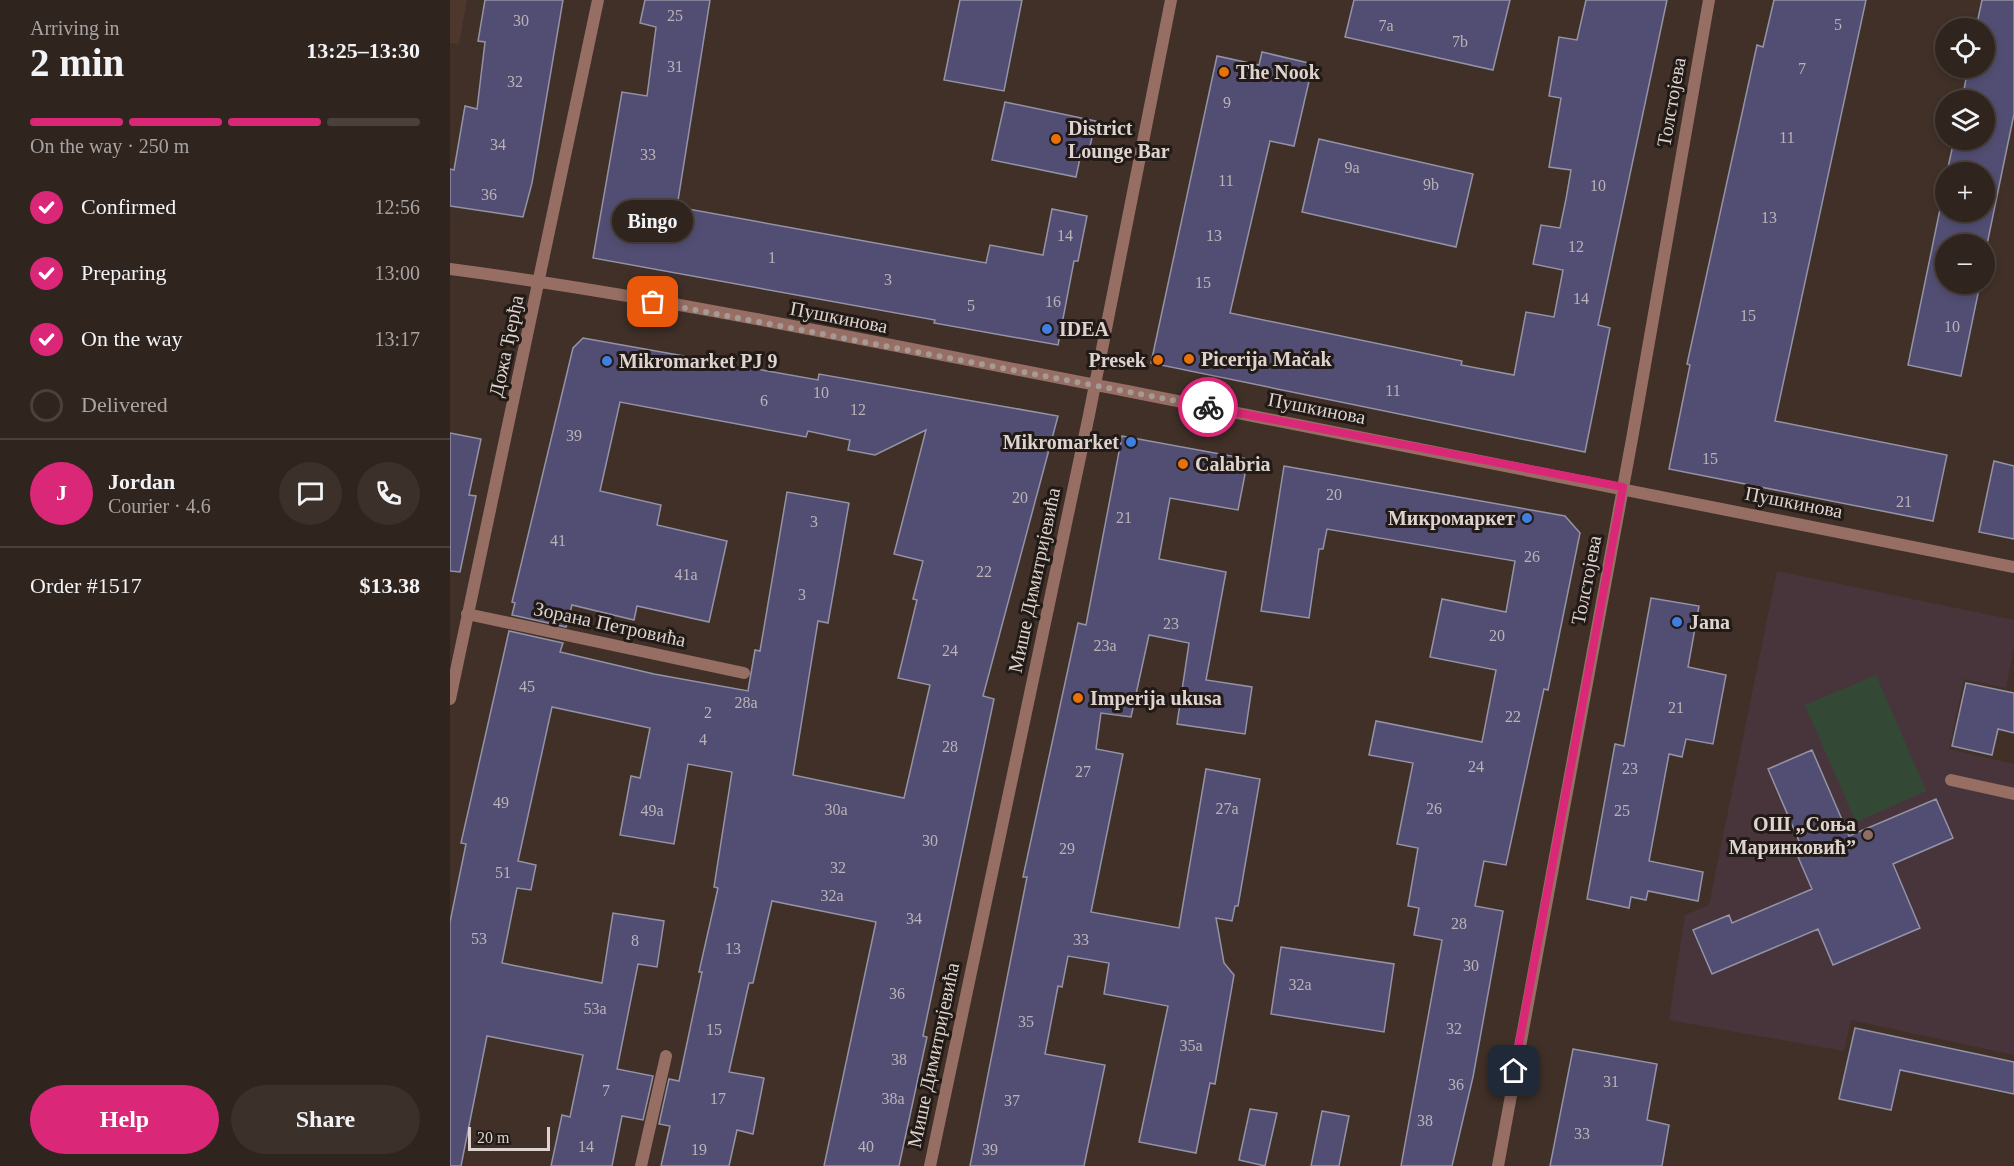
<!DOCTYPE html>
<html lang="en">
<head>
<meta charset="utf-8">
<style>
  body { margin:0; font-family:Georgia,serif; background:#3c302b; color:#f1f3f6; height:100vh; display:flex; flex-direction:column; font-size:22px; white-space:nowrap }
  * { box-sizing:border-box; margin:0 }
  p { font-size:20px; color:#a8a4a4 }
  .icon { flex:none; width:33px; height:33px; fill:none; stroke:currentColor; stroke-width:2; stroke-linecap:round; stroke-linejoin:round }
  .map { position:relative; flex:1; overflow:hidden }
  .sheet { display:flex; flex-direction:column; background:#30241e; width:450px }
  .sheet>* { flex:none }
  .fabs { position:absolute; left:1485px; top:18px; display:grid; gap:12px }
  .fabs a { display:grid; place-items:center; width:60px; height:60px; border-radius:50%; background:#30241e; box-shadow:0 3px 9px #0003,0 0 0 2px #4b413c; font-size:30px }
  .scale { position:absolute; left:18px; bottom:15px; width:82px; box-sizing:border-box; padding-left:6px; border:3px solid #ded3ce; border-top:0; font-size:16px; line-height:21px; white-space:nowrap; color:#ded3ce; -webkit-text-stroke:4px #211a16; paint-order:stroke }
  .pin { position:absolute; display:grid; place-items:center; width:51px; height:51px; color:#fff; margin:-26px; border-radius:12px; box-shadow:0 3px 9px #0006 }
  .courier { position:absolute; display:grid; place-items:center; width:60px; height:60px; margin:-30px; border:4px solid #db2777; border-radius:50%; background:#fff; color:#222; box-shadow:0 2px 8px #0007 }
  .bubble { position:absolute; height:42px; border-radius:21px; background:#30241e; box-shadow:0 3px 9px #0003,0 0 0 2px #4b413c; font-size:20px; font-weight:800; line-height:42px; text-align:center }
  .headline em { font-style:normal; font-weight:800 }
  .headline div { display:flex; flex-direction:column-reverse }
  .headline { display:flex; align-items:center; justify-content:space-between; height:102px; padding:0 30px }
  h1 { font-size:39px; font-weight:800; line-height:45px }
  .bar { display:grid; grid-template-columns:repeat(4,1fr); gap:9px 6px; align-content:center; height:72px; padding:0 30px }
  .bar i { height:8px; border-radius:4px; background:#4b413c }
  .bar .current { background:#db2777 }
  .bar p { grid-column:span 4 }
  .line { display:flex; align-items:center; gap:15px; padding:0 30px; border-top:2px solid #4b413c }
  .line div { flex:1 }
  .round { display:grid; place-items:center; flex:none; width:63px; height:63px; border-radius:32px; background:#3c302b }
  ol { padding:0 30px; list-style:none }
  li { display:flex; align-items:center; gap:18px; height:66px }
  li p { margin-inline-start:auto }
  li .icon { padding:6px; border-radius:50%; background:#db2777; color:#fff; stroke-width:4 }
  li:last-child { color:#a8a4a4 }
  li i { width:33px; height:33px; border:3px solid #4b413c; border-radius:50% }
  .cta { display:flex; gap:12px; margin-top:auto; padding:12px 30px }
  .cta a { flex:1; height:69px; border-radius:36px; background:#db2777; color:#fff; font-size:24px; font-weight:800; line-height:69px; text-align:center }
  .cta a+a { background:#3c302b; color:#f1f3f6 }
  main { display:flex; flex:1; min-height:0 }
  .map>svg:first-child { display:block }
  .built { fill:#4e372d }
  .education { fill:#48353c }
  .green { fill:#344935 }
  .building { fill:#524e73; stroke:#9493a6; stroke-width:1.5 }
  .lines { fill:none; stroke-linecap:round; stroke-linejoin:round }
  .street { stroke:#966e63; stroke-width:12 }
  .done { stroke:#a79a94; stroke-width:6; stroke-dasharray:0 10.8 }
  .route { stroke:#db2777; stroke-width:8 }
  .food-dot { fill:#e8710a; stroke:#211a16; stroke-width:2 }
  .shop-dot { fill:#3f7fe0; stroke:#211a16; stroke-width:2 }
  .education-dot { fill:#8d6e63; stroke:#211a16; stroke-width:2 }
  .labels { text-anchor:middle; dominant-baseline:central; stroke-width:6; stroke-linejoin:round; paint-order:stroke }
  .number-label { font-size:16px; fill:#bbb2b7 }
  .poi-label { font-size:20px; font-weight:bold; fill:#ded3ce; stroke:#211a16; text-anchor:start }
  .street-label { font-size:20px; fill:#ded3ce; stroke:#211a16 }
</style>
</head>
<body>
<main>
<section class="sheet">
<div class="headline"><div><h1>2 min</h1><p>Arriving in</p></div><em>13:25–13:30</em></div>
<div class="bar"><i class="current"></i><i class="current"></i><i class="current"></i><i></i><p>On the way · 250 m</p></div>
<ol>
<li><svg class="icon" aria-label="check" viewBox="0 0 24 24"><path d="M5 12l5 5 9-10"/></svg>Confirmed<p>12:56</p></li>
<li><svg class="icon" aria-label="check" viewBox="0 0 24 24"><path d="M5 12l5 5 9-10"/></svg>Preparing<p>13:00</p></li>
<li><svg class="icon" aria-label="check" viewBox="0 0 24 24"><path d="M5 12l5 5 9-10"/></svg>On the way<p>13:17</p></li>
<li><i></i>Delivered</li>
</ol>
<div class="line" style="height:108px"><b class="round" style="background:#db2777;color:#fff">J</b><div><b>Jordan</b><p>Courier · 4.6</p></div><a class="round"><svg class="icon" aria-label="chat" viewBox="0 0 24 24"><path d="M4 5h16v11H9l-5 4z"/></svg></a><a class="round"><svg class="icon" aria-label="phone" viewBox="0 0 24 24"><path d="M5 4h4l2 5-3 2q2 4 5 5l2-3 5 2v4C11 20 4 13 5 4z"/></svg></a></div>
<div class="line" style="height:78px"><div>Order #1517</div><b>$13.38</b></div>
<div class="cta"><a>Help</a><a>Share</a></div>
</section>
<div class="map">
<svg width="1564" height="1166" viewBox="0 0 1564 1166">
  <rect width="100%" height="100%" fill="#403028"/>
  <path class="built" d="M 0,0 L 17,0 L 9,44 L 0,43 Z"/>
  <path class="education" d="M 1327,571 L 1564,620 L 1564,647 L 1556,688 L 1514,679 L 1499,749 L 1564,764 L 1564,1055 L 1401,1020 L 1394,1051 L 1219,1020 L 1235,915 L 1259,905 Z"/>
  <path class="green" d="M 1426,675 L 1476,791 L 1406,822 L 1355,705 Z"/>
  <path class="building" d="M 35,0 L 113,0 L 82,183 L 73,217 L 0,206 L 0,169 L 4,170 L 15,106 L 27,109 L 35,42 L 28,41 Z
    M 195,0 L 260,0 L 227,207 L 536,263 L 540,245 L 593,255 L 602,209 L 637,216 L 628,261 L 624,261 L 608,345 L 484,323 L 485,320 L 143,258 L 172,92 L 197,96 L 206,27 L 190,23 Z
    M 510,0 L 572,0 L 554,91 L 494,80 Z
    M 904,0 L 1060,0 L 1043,70 L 895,37 Z
    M 1136,0 L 1217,0 L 1148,325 L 1160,328 L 1135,452 L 701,363 L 767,56 L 809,65 L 812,52 L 863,64 L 844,146 L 820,141 L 780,313 L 1012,361 L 1011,365 L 1064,375 L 1076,312 L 1104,317 L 1113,270 L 1083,264 L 1091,225 L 1110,228 L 1116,199 L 1121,170 L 1099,167 L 1111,98 L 1099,96 L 1109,37 L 1127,40 Z
    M 1324,0 L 1416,0 L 1325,421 L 1497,455 L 1483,521 L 1219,469 L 1240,365 L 1237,364 L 1307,45 L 1313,47 Z
    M 1532,0 L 1564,0 L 1564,114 L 1534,259 L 1534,244 L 1496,244 L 1496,284 L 1530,284 L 1511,376 L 1458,365 L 1496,180 L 1496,212 L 1534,212 L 1534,172 L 1497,172 L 1504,140 L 1534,140 L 1534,100 L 1512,100 L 1518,68 L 1534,68 L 1534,28 L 1526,28 Z
    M 555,102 L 646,121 L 639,150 L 632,149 L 626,177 L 542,160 Z
    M 869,139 L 1023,174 L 1006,247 L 852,212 Z
    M 133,338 L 368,380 L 369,374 L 608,416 L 533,696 L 544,699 L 473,1036 L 477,1037 L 449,1166 L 374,1166 L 426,922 L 322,901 L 303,983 L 299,983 L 279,1072 L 314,1078 L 303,1134 L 287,1130 L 279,1166 L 211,1166 L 220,1126 L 209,1124 L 219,1079 L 229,1081 L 252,972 L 249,972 L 268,888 L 264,887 L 282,772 L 238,764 L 224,844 L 170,835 L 181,776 L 190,778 L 200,728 L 102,707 L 68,861 L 86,865 L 81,890 L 67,888 L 52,963 L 152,983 L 163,913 L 214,921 L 207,967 L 188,964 L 167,1069 L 203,1076 L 193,1120 L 172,1116 L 162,1166 L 101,1166 L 112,1115 L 120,1117 L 133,1055 L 37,1036 L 11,1166 L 0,1166 L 0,922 L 16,844 L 11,843 L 59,631 L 113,643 L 110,652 L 204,674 L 298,691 L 305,650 L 310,651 L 337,492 L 399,503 L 378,623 L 368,621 L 343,775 L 454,798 L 480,685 L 448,678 L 467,600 L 463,599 L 473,561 L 444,554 L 476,430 L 425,455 L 398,450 L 400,440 L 358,431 L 356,437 L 170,402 L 150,491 L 211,505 L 207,525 L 277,541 L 259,622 L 187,606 L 184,620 L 122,605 L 116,627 L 62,615 L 65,603 L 62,602 L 123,348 Z
    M 0,433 L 31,439 L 19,495 L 26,496 L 10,572 L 0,571 Z
    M 672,436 L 798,459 L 788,510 L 720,498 L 709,559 L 776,572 L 756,680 L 802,687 L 795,734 L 727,724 L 739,643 L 699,635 L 681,717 L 651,713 L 646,749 L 673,754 L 641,912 L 729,928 L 756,769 L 810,779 L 788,906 L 785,906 L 782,921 L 766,918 L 774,963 L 784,975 L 765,1084 L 760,1083 L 746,1153 L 689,1142 L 718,1006 L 654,994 L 659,963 L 618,956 L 612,987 L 608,986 L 595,1054 L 655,1065 L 634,1166 L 520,1166 L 577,877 L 573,877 L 628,623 L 636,625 Z
    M 1544,461 L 1564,466 L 1564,539 L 1529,532 Z
    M 834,466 L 1115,516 L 1130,533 L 1098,690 L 1094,689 L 1056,865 L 1034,861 L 1025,906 L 1053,911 L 1023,1077 L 1002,1166 L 951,1166 L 992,940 L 964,935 L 969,908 L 958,906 L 968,848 L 947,844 L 963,763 L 919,755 L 926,721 L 1032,742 L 1046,670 L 980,657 L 992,599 L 1056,612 L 1065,561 L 877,529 L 873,549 L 869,549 L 859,618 L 811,611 Z
    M 1201,598 L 1249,606 L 1238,667 L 1276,675 L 1263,744 L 1236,739 L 1232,757 L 1219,754 L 1199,861 L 1253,872 L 1248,901 L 1198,891 L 1196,900 L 1181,897 L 1179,908 L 1137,899 L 1165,744 L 1174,746 Z
    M 1516,683 L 1564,693 L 1564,733 L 1548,729 L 1542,755 L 1502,746 Z
    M 1362,750 L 1399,836 L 1486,799 L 1503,838 L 1443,864 L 1470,928 L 1383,965 L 1368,929 L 1262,974 L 1243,930 L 1279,915 L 1282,923 L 1362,889 L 1348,857 L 1355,855 L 1318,769 Z
    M 831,947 L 944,964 L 934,1032 L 821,1014 Z
    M 1405,1028 L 1564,1062 L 1564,1094 L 1450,1070 L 1441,1110 L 1389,1099 Z
    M 1123,1049 L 1207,1064 L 1197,1120 L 1219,1125 L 1212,1166 L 1100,1166 Z
    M 800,1109 L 827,1113 L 815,1166 L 789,1160 Z
    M 872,1111 L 899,1116 L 889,1166 L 861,1166 Z"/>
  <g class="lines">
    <path class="street" d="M 0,269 C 227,299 452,348 677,391 C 973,449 1269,507 1564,567
      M 17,614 L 294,673
      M 0,699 L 148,0
      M 1501,780 L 1564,794
      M 191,1166 L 216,1056
      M 480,1166 L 639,415 L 721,0
      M 1048,1166 L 1182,439 L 1259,0"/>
  </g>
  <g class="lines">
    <path class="done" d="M 203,302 L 758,407"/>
    <path class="route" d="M 758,407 L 1173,487 L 1064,1071"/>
  </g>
  <g class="food-dot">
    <circle cx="774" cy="72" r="6"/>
    <circle cx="606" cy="139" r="6"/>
    <circle cx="739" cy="359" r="6"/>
    <circle cx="708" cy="360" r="6"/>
    <circle cx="733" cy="464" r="6"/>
    <circle cx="628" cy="698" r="6"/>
  </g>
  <g class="shop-dot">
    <circle cx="597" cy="329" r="6"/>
    <circle cx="157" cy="361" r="6"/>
    <circle cx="681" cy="442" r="6"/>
    <circle cx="1077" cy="518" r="6"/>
    <circle cx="1227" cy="622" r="6"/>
  </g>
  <circle class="education-dot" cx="1418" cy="835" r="6"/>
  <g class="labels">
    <g class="number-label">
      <text x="225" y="15">25</text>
      <text x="71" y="20">30</text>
      <text x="1388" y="24">5</text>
      <text x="936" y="25">7a</text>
      <text x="1010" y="41">7b</text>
      <text x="225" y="66">31</text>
      <text x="1352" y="68">7</text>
      <text x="65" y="81">32</text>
      <text x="777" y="102">9</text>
      <text x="1337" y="137">11</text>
      <text x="48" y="144">34</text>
      <text x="198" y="154">33</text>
      <text x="902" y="167">9a</text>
      <text x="776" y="180">11</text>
      <text x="981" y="184">9b</text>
      <text x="1148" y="185">10</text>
      <text x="39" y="194">36</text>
      <text x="1319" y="217">13</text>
      <text x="615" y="235">14</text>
      <text x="764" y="235">13</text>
      <text x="1126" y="246">12</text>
      <text x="322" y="257">1</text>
      <text x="438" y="279">3</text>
      <text x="753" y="282">15</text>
      <text x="1131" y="298">14</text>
      <text x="603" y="301">16</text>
      <text x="521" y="305">5</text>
      <text x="1298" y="315">15</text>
      <text x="1502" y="326">10</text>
      <text x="943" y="390">11</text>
      <text x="371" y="392">10</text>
      <text x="314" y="400">6</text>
      <text x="408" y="409">12</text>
      <text x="124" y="435">39</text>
      <text x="1260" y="458">15</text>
      <text x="884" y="494">20</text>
      <text x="570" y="497">20</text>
      <text x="1454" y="501">21</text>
      <text x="674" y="517">21</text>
      <text x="364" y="521">3</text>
      <text x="108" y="540">41</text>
      <text x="1082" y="556">26</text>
      <text x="534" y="571">22</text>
      <text x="236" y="574">41a</text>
      <text x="352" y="594">3</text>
      <text x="721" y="623">23</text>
      <text x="1047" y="635">20</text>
      <text x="655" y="645">23a</text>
      <text x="500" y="650">24</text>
      <text x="77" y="686">45</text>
      <text x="296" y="702">28a</text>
      <text x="1226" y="707">21</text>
      <text x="258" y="712">2</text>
      <text x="1063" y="716">22</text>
      <text x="253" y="739">4</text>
      <text x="500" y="746">28</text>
      <text x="1026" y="766">24</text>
      <text x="1180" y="768">23</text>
      <text x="633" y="771">27</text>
      <text x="51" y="802">49</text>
      <text x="777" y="808">27a</text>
      <text x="984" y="808">26</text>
      <text x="386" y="809">30a</text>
      <text x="202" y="810">49a</text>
      <text x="1172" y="810">25</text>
      <text x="480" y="840">30</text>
      <text x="617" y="848">29</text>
      <text x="388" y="867">32</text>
      <text x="53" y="872">51</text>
      <text x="382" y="895">32a</text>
      <text x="464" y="918">34</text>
      <text x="1009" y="923">28</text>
      <text x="29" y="938">53</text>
      <text x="631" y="939">33</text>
      <text x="185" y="940">8</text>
      <text x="283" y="948">13</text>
      <text x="1021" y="965">30</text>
      <text x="850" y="984">32a</text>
      <text x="447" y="993">36</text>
      <text x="145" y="1008">53a</text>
      <text x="576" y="1021">35</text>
      <text x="1004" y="1028">32</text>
      <text x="264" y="1029">15</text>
      <text x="741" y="1045">35a</text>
      <text x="449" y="1059">38</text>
      <text x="1161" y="1081">31</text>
      <text x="1006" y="1084">36</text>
      <text x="156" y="1090">7</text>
      <text x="268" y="1098">17</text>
      <text x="443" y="1098">38a</text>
      <text x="562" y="1100">37</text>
      <text x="975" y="1120">38</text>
      <text x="1132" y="1133">33</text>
      <text x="136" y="1146">14</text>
      <text x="416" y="1146">40</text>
      <text x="249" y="1149">19</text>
      <text x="540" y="1149">39</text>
    </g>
    <g class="poi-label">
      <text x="786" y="72">The Nook</text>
      <text x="618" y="128">District<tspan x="618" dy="23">Lounge Bar</tspan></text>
      <text x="609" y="329">IDEA</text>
      <text x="751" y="359">Picerija Mačak</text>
      <text x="696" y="360" text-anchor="end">Presek</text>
      <text x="169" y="361">Mikromarket PJ 9</text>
      <text x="669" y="442" text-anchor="end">Mikromarket</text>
      <text x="745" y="464">Calabria</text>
      <text x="1065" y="518" text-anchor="end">Микромаркет</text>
      <text x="1239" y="622">Jana</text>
      <text x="640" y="698">Imperija ukusa</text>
      <text x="1406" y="824" text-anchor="end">ОШ „Соња<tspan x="1406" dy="23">Маринковић”</tspan></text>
    </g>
    <g class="street-label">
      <text transform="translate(1221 102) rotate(-80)">Толстојева</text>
      <text transform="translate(389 317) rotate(11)">Пушкинова</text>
      <text transform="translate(56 346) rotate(-78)">Дожа Ђерђа</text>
      <text transform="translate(867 408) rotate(11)">Пушкинова</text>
      <text transform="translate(1344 502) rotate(11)">Пушкинова</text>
      <text transform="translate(584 580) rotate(-78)">Мише Димитријевића</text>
      <text transform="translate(1136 580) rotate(-79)">Толстојева</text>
      <text transform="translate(160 624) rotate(12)">Зорана Петровића</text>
      <text transform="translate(483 1055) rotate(-78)">Мише Димитријевића</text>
    </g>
  </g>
</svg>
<div class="fabs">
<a><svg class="icon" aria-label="locate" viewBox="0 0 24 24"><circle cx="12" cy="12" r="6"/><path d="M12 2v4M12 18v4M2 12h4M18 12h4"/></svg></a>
<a><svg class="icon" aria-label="layers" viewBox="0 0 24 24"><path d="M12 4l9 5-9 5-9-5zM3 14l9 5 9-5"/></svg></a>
<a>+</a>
<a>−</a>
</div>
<div class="scale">20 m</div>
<div class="pin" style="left:203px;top:302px;background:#ea580c"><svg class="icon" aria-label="bag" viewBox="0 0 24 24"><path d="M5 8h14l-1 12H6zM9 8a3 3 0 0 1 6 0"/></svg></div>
<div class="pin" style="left:1064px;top:1071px;background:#1f2937"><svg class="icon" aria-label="home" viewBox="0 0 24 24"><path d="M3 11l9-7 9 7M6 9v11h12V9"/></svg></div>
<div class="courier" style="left:758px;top:407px"><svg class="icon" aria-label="bike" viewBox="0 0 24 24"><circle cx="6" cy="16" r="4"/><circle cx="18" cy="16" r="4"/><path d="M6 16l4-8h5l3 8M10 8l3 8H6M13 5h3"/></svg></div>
<div class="bubble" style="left:162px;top:200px;width:81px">Bingo</div>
</div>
</main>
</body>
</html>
